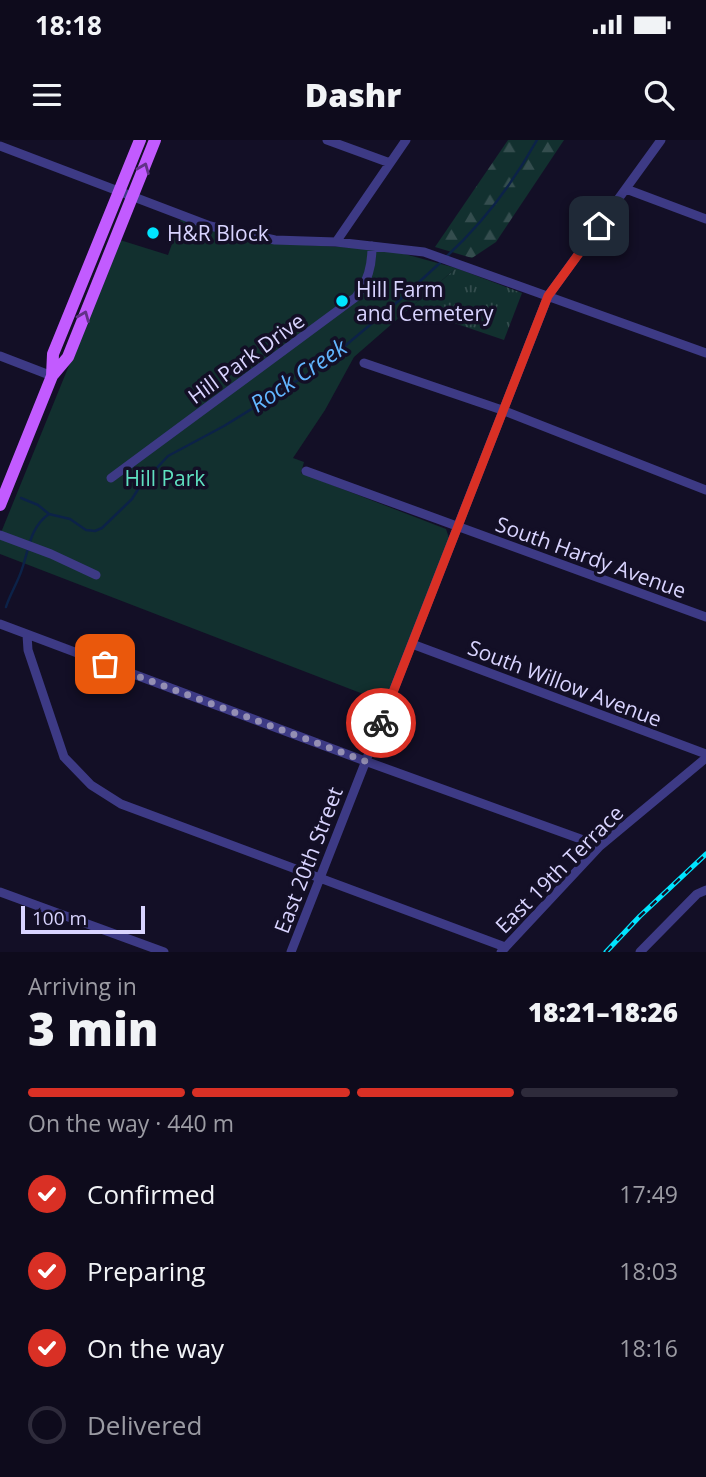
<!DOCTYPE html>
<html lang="en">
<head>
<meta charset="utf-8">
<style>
  body { margin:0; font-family:"Open Sans",sans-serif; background:#1c1929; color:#f1f3f6; height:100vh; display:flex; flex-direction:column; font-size:26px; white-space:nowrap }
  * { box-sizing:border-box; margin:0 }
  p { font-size:23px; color:#9b9ba3 }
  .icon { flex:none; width:38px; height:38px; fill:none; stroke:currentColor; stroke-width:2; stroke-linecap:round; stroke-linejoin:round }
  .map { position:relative; height:812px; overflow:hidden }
  .panel { display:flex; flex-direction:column; background:#0e0b1c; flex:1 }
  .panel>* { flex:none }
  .scale { position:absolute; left:21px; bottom:18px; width:124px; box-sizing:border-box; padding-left:7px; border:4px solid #d9d4ff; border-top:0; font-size:19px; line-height:24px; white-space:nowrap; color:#d9d4ff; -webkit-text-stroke:5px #130f26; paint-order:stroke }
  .pin { position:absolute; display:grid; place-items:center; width:60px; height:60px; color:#fff; margin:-30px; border-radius:14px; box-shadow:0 4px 10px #0006 }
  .courier { position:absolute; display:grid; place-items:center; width:70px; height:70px; margin:-35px; border:5px solid #d93025; border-radius:50%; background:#fff; color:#222; box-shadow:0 2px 9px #0007 }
  .headline em { font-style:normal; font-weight:800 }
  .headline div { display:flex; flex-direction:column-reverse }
  .headline { display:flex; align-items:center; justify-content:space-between; height:119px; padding:0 28px }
  h1 { font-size:46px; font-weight:800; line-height:52px }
  .bar { display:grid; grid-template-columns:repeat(4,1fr); gap:10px 7px; align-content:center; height:84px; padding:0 28px }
  .bar i { height:9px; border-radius:5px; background:#2e2b3b }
  .bar .on { background:#d93025 }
  .bar p { grid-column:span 4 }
  ol { padding:0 28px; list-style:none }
  li { display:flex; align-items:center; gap:21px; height:77px }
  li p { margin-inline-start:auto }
  li .icon { padding:7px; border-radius:50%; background:#d93025; color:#fff; stroke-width:4 }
  li:last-child { color:#9b9ba3 }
  li i { width:38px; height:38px; border:4px solid #2e2b3b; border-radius:50% }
  .status { display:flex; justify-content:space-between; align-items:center; height:49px; padding:0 35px; background:#0e0b1c; direction:ltr }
  .status svg { height:19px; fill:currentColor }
  header { display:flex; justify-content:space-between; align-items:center; height:91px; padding:0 28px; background:#0e0b1c; font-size:32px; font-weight:800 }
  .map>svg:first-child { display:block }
  .grass { fill:url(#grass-tufts) }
  .forest { fill:url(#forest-firs) }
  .green { fill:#12302f }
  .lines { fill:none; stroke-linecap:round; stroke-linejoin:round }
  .stream { stroke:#0c2248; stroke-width:2.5 }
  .minor { stroke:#3d3a85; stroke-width:9 }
  .major { stroke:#c25bff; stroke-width:12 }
  .rail-casing { stroke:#00e5ff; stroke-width:5 }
  .rail { stroke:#130f26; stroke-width:2.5; stroke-dasharray:8; stroke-linecap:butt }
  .oneway { stroke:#623188 }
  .done { stroke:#948fb3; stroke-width:7; stroke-dasharray:0 12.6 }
  .route { stroke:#d93025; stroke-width:9 }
  .poi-dot { fill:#00e5ff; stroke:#130f26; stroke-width:2.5 }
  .labels { text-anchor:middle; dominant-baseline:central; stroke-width:7; stroke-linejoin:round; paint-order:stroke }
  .poi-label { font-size:21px; fill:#d9d4ff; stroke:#130f26; text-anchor:start }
  .street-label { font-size:21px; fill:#d9d4ff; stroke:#130f26 }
  .park-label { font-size:21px; fill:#5fe0c0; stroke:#130f26 }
  .water-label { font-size:23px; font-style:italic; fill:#62b6ff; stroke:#130f26 }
</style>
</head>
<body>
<div class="status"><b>18:18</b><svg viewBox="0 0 49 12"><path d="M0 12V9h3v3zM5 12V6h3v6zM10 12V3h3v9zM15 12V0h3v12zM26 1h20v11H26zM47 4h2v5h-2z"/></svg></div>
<header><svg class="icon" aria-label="menu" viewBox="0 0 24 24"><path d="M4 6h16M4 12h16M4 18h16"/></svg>Dashr<svg class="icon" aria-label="search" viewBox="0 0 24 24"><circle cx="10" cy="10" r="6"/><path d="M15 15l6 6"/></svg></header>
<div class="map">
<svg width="706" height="812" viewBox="0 0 706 812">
  <defs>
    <pattern id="grass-tufts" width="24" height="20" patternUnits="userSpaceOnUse" patternTransform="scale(1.75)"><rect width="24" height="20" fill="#12302f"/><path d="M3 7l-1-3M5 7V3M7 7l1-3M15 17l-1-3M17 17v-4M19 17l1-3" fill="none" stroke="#344d4e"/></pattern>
    <pattern id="forest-firs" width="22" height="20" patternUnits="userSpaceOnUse" patternTransform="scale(1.75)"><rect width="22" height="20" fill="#12302f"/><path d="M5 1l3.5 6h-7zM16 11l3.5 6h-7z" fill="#344d4e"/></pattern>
  </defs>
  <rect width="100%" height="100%" fill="#130f26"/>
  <path class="grass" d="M 456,128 L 522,153 L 504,200 L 410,168 Z"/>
  <path class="forest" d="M 508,0 L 564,0 L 496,102 L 472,118 L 435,107 Z"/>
  <path class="green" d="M 181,79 L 288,104 L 359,108 L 401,113 L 456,128 L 354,217 L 325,270 L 293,318 L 304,322 L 301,333 L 446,389 L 449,398 L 384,562 L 0,414 L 0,395 L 120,100 L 168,115 Z"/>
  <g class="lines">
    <path class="stream" d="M 446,117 C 484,82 512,45 537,0
      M 21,358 L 38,365 L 49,374 L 70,379 L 86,390 L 95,391 L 102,388 L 132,359 L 140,346 L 168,316 L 224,286 L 321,226 L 395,164 L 441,122
      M 6,467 C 10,454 18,442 22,429 C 29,409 30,387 49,374"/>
    <path class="minor" d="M 327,0 L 390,23
      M 0,6 L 210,86 L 275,100 L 336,102 L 424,112 L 706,213
      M 626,49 L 706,79
      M 336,102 L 406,0
      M 0,216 L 52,236
      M 364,223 L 502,270 L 706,350
      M 306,331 L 706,477
      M 111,338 L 356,157 C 368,140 372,127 372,106
      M 0,395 L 51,414 L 96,435
      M 0,484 L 365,621 L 600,706
      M 27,495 L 28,510 L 64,617 L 91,645 L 121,664 L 505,807
      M 412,504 L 706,614
      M 0,752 L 164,812
      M 291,812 L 548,156 L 661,0
      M 501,812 L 600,706 L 706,618
      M 640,812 L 697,754 L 706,750"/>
    <path class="major" d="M 52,236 L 53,214 L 140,0
      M 0,365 L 52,236 L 68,217 L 155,0"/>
    <defs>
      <path id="rail" d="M 606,812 L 640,776 L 706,714"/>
    </defs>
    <use href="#rail" class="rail-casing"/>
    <use href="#rail" class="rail"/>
  </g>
  <defs><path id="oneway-chevron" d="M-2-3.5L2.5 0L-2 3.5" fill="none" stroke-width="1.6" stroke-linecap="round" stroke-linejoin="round" transform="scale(1.75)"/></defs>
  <g class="oneway">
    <use href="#oneway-chevron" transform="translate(144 28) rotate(-68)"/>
    <use href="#oneway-chevron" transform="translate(84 176) rotate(-68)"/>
  </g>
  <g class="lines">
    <path class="done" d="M 105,524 L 365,621 L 381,583"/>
    <path class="route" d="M 381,583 L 548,156 L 599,86"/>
  </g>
  <g class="poi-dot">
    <circle cx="153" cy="93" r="7"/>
    <circle cx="342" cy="161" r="7"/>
  </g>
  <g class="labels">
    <g class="poi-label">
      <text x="167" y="93">H&amp;R Block</text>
      <text x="356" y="149">Hill Farm<tspan x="356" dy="24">and Cemetery</tspan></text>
    </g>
    <g class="street-label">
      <text transform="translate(246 218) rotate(-36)">Hill Park Drive</text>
      <text transform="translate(591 417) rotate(20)">South Hardy Avenue</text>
      <text transform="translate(565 543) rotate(21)">South Willow Avenue</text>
      <text transform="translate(308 720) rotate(-69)">East 20th Street</text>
      <text transform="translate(559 729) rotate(-45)">East 19th Terrace</text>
    </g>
    <g class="park-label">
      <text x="165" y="338">Hill Park</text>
    </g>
    <g class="water-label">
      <text transform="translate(298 235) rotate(-34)">Rock Creek</text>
    </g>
  </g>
</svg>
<div class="scale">100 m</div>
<div class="pin" style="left:105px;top:524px;background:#ea580c"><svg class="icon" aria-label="bag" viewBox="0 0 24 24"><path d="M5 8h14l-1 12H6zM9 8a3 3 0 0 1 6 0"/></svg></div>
<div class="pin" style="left:599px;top:86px;background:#1f2937"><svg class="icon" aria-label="home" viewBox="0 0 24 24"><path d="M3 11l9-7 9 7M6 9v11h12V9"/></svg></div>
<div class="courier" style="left:381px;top:583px"><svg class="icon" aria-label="bike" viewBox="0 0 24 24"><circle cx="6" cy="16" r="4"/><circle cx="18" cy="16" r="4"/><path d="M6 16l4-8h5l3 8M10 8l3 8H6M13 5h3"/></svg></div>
</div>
<section class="panel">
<div class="headline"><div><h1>3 min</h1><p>Arriving in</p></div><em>18:21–18:26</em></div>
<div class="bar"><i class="on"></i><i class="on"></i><i class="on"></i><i></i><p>On the way · 440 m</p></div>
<ol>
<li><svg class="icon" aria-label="check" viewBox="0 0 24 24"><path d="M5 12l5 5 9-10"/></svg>Confirmed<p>17:49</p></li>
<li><svg class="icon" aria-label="check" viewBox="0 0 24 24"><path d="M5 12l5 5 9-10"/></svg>Preparing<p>18:03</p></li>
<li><svg class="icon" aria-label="check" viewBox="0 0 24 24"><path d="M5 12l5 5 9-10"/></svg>On the way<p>18:16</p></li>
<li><i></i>Delivered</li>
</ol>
</section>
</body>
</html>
